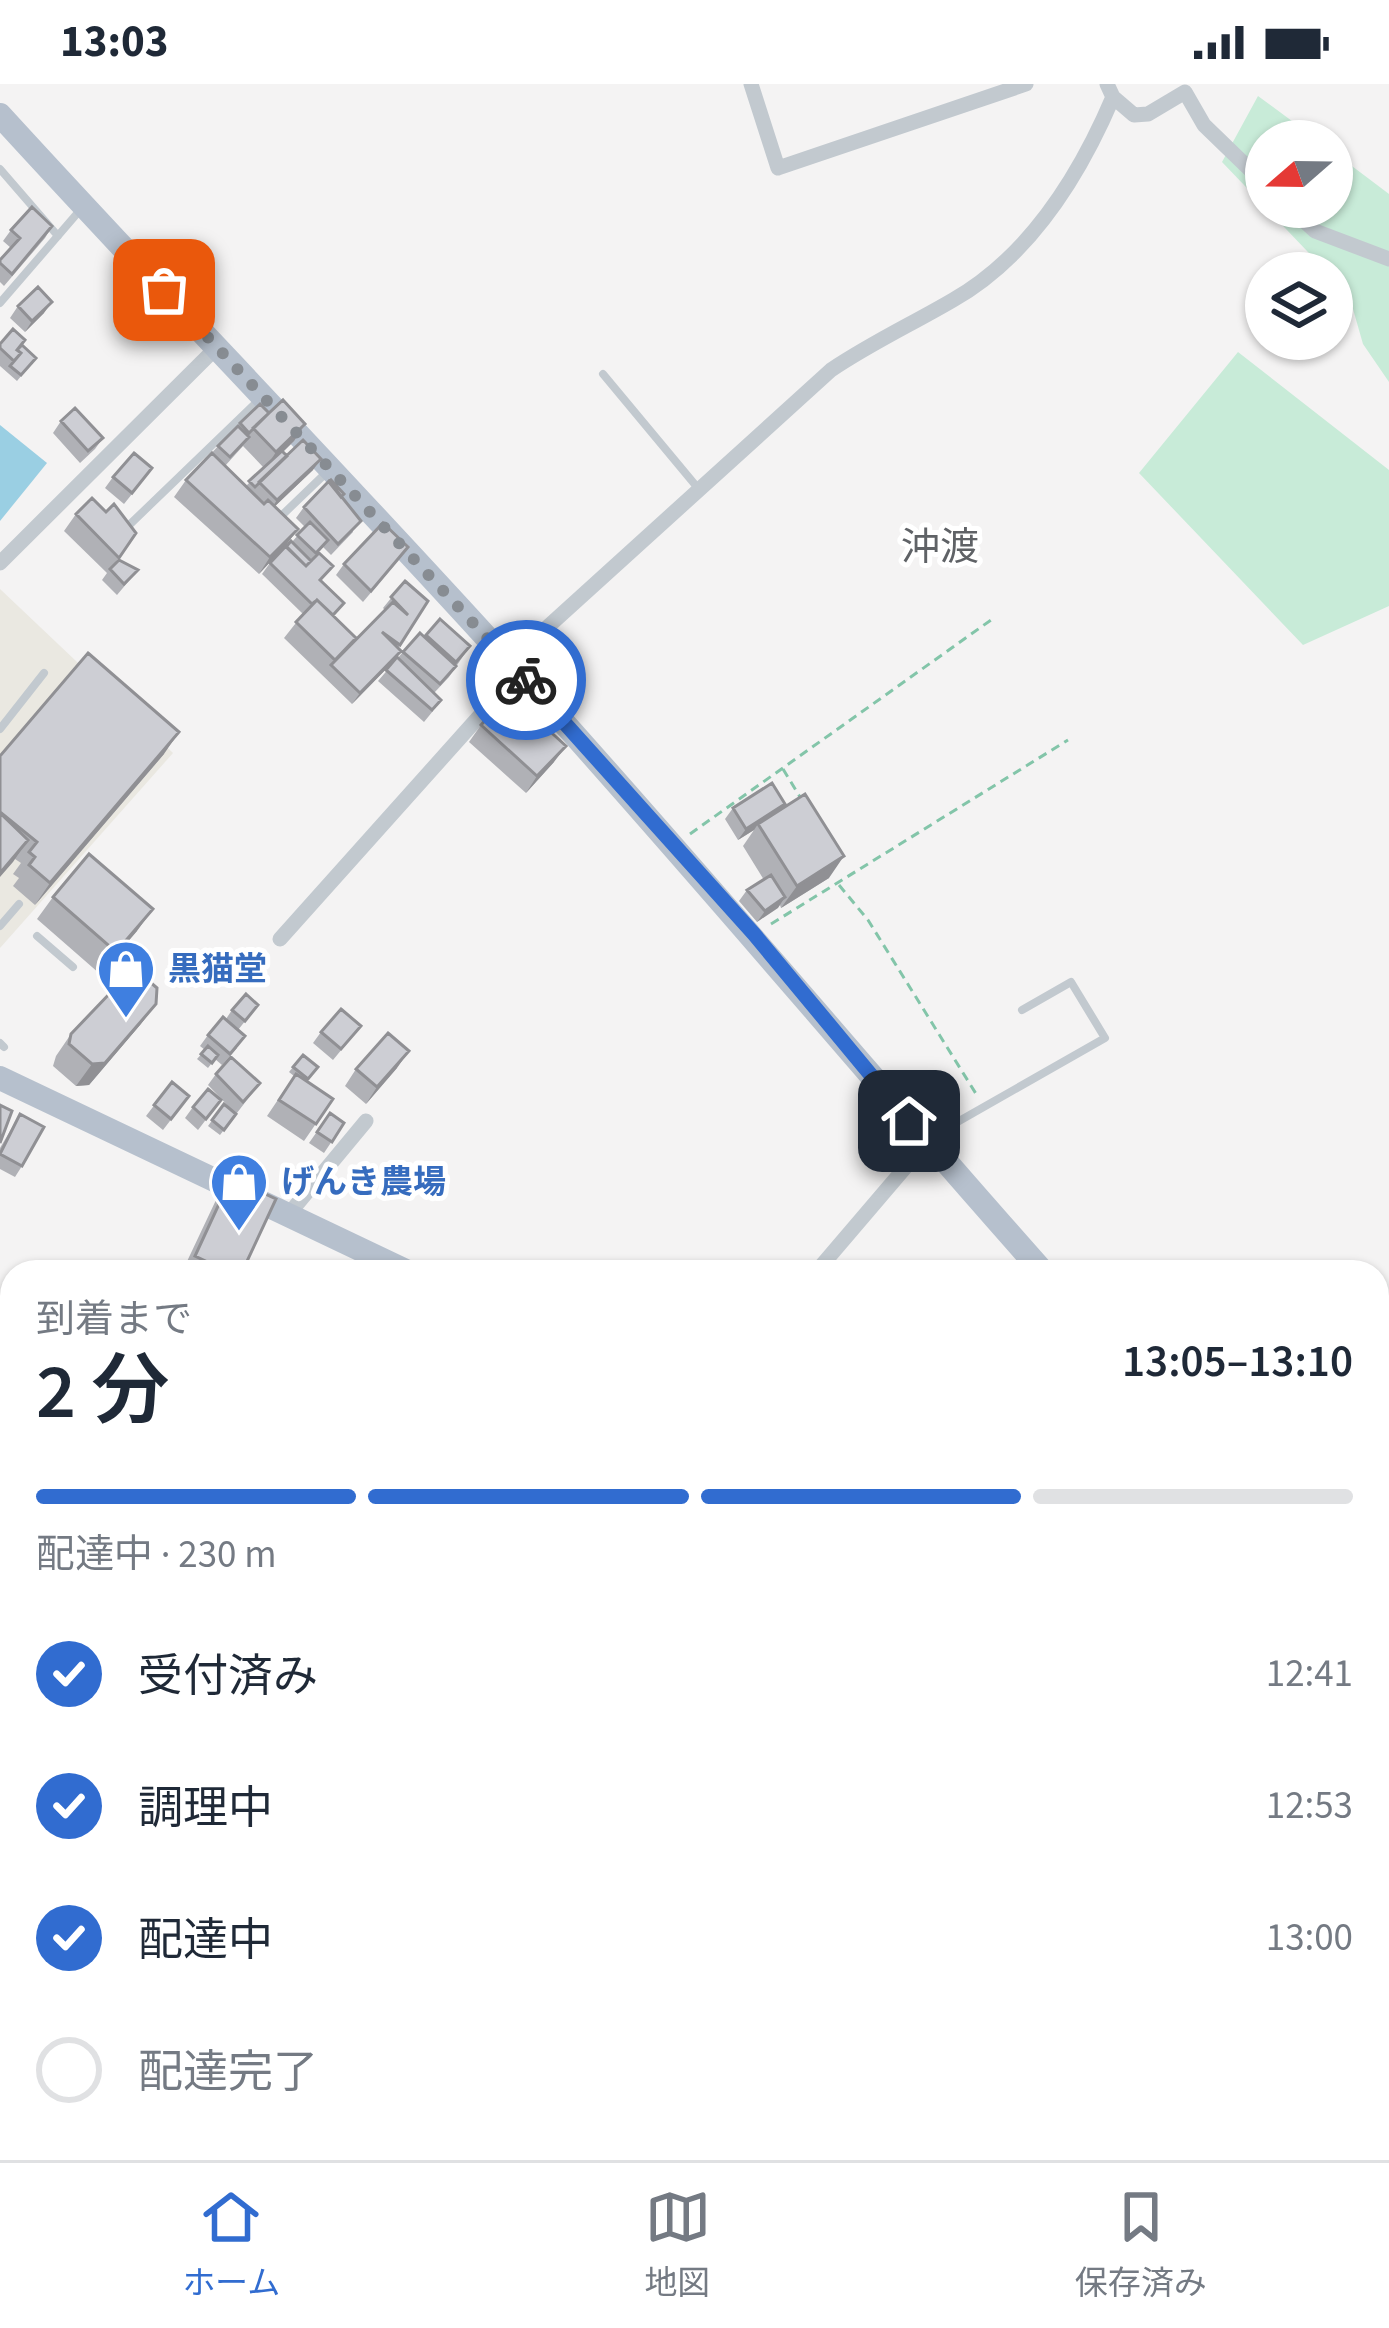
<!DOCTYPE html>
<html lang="ja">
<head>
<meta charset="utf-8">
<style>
  body { margin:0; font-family:"Source Sans 3","Noto Sans JP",sans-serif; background:#f2f2f3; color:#1f2937; height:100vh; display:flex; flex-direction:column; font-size:45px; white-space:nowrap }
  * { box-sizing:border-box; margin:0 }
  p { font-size:39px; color:#747a83 }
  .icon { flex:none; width:66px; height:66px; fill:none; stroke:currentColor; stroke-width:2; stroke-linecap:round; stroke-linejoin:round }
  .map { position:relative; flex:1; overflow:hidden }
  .drawer { position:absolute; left:0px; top:1176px; width:1389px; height:900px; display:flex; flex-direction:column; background:#fff; border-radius:36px 36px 0 0; box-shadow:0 3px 9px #0004 }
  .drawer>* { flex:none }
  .needle { width:78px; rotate:250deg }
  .tools { position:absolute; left:1245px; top:36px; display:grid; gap:24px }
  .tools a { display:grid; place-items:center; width:108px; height:108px; border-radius:50%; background:#fff; box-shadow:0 3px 9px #0004; font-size:60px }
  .pin { position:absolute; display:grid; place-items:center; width:102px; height:102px; color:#fff; margin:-51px; border-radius:24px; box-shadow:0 6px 18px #0006 }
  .courier { position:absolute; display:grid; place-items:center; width:120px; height:120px; margin:-60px; border:9px solid #316cd0; border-radius:50%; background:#fff; color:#222; box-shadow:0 3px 15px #0007 }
  .overview em { font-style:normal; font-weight:600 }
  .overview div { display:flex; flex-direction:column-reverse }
  .overview { display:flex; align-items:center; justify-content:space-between; height:204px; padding:0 36px }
  h1 { font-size:78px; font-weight:600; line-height:90px }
  .bar { display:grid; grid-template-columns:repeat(4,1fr); gap:18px 12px; align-content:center; height:144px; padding:0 36px }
  .bar i { height:15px; border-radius:9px; background:#e0e1e3 }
  .bar .active { background:#316cd0 }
  .bar p { grid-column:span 4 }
  ol { padding:0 36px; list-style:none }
  li { display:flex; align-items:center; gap:36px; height:132px }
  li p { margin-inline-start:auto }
  li .icon { padding:12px; border-radius:50%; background:#316cd0; color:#fff; stroke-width:4 }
  li:last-child { color:#747a83 }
  li i { width:66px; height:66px; border:6px solid #e0e1e3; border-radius:50% }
  .status { display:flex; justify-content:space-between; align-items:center; height:84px; padding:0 60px; background:#fff; direction:ltr }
  .status svg { height:33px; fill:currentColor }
  .menu { display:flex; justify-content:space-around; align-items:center; height:168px; border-top:3px solid #e0e1e3; background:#fff; font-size:33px; color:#747a83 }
  .menu a { display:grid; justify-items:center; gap:6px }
  .menu .active { color:#316cd0 }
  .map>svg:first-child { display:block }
  .commercial { fill:#eae8e1 }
  .green { fill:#c8ebd8 }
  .water { fill:#9acfe3 }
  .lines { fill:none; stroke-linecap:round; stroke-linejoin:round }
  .path { stroke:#83c5a9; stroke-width:3; stroke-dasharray:9 6; stroke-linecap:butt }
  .lane { stroke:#c2c9cf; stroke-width:8 }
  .street { stroke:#c2c9cf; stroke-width:15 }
  .primary { stroke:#b6c0cd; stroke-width:24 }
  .wall { fill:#b0b1b6; fill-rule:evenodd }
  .shaded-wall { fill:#909094 }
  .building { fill:#cdced4; stroke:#909094; stroke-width:3 }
  .done { stroke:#878c92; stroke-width:12; stroke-dasharray:0 21.6 }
  .route { stroke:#316cd0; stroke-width:15 }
  .labels { text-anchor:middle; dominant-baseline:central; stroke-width:10; stroke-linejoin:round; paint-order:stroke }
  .shop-label { font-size:33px; font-weight:bold; fill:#366cbe; stroke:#fff; text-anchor:start }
  .quarter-label { font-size:39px; fill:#5f6266; stroke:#fff }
</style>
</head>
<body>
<div class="status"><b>13:03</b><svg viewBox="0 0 49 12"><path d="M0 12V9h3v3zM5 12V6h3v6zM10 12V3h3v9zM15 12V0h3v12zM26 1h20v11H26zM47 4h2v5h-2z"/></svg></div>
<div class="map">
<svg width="1389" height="2076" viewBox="0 0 1389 2076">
  <rect width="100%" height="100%" fill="#f4f3f3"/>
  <path class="commercial" d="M 0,505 L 173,669 L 0,864 Z"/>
  <path class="green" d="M 1258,12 L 1319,57 L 1266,57 L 1266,123 L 1332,123 L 1332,67 L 1389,110 L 1389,298 L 1363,260 L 1349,211 L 1222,78 Z
    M 1238,268 L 1389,386 L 1389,522 L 1303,561 L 1139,389 Z"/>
  <path class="water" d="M 0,341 L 47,379 L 0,437 Z"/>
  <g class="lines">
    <path class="path" d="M 783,685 L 800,713
      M 690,750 L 991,536
      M 839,801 L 868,836 L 978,1013
      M 771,840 L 1068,656"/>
    <path class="lane" d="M 0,85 L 58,152
      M 0,219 L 81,125
      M 603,290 L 697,403
      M 277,436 L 327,388
      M 124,446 L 258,317
      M 0,645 L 44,589
      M 0,842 L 19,820
      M 37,852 L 73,883
      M 0,959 L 4,963
      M 931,1053 L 1105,954 L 1071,898 L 1022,926
      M 965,2076 L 970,2064"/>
    <path class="street" d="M 751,0 L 778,84 L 1026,0
      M 1107,0 L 1113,13 L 1134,31 L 1148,30 L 1185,8 L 1204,41 L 1266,101
      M 1289,123 L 1315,147 L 1389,175
      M 0,479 L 218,262
      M 509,578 L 831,286 C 871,259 912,240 953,216 C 1030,172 1079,93 1113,13
      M 280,855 L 519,588
      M 288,1131 L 366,1037
      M 816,1188 L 927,1058
      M 1377,1271 L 1389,1271
      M 1377,1373 L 1389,1386
      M 1377,1415 L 1389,1403
      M 0,1801 L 12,1815
      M 496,2064 L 525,2076
      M 1017,2064 L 1042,2076
      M 45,2076 L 55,2064
      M 710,2076 L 715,2064
      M 814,2076 L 819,2064
      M 1163,2076 L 1169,2064"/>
    <path class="primary" d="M 0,31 C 171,218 348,400 518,588 C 697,785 866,989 1043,1188
      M 0,994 L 408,1188
      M 1377,1523 L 1389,1536
      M 1377,1648 L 1389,1654"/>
  </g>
  <path class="wall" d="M 52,142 L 45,154 L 4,202 L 0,198 L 0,176 L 11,164 L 3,157 L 11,146 Z
    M 18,222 L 44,229 L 25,248 L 10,234 Z
    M 0,260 L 22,261 L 36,274 L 17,297 L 0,282 Z
    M 269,329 L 305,340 L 294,357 L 283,368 L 287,372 L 313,386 L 275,422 L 298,445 L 286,461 L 259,490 L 174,413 L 186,396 L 240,339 ZM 243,362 L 264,384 L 246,402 L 225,382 Z
    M 61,337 L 103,354 L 95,365 L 80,379 L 53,349 Z
    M 113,393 L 144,395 L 124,420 L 105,404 Z
    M 342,413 L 353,448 L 331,471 L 323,463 L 311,477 L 322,497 L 334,532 L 352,560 L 385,526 L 383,524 L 405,497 L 400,561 L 398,564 L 401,567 L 393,578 L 352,620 L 284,554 L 303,530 L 262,490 L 270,479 L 292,458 L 305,443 L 296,434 L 304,423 Z
    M 106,428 L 136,449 L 115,479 L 138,486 L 117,511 L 102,496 L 107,489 L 64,447 L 76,430 Z
    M 400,474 L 363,518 L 336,491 L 344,480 Z
    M 440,535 L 470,562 L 449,593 L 434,609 L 433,627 L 424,638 L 378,597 L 403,568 L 425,553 Z
    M 481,641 L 554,678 L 526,709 L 469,658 Z
    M 164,670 L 35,821 L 13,802 L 19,794 L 13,790 L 21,779 L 15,775 L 0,672 Z
    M 785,720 L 781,726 L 829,794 L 781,824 L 780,821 L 757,838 L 739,817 L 747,806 L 764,796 L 743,762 L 754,746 L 738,756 L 725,735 L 733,724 Z
    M 53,813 L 137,847 L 100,890 L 37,835 Z
    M 156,920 L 140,941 L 89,1001 L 76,1002 L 53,982 L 56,972 L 71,950 Z
    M 258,921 L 238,946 L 237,964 L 222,981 L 215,975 L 208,984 L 197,975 L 205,966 L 200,962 L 208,951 L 226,935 L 232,926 Z
    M 361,942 L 333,976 L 313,959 L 321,948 Z
    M 303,971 L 318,983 L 307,997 L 333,1015 L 304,1057 L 267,1032 L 294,992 L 289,988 Z
    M 397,984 L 366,1020 L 345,1002 L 356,985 Z
    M 216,990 L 260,999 L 220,1051 L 208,1042 L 224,1020 L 233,1027 L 208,1001 Z
    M 172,998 L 189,1012 L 163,1046 L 146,1032 Z
    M 221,1016 L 198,1046 L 185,1034 L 193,1023 Z
    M 330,1029 L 344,1039 L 324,1069 L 309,1059 Z
    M 20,1030 L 22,1082 L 15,1093 L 0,1085 L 0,1064 Z
    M 231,1094 L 242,1188 L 182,1188 L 216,1116 Z"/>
  <path class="shaded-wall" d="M 52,218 L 44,229 L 25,248 L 32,237 Z
    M 305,340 L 294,357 L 265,385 L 276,368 Z
    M 321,375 L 313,386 L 269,428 L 277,416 Z
    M 298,445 L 286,461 L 259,490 L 270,473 Z
    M 401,567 L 393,578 L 352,620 L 360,609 Z
    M 179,648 L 164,670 L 35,821 L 50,799 Z
    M 566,662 L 554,678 L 526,709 L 537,692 Z
    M 785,720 L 777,731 L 758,740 L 754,746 L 738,756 L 746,745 Z
    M 28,756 L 13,778 L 0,793 L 0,789 Z
    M 844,772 L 829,794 L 781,824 L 797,802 Z
    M 785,813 L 778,824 L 757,838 L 765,827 Z
    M 153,825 L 137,847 L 100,890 L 116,868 Z
    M 156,920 L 140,941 L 89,1001 L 76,1002 L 92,980 Z
    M 409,967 L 397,984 L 366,1020 L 377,1003 Z"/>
  <path class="building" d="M 32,123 L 52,142 L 12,190 L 0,179 L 0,176 L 20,154 L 11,146 Z
    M 38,203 L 52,218 L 32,237 L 18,222 Z
    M 13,245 L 25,256 L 17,266 L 21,269 L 14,277 L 0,264 L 0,260 Z
    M 22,261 L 36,274 L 21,291 L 10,282 L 21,269 L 17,266 Z
    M 283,316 L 305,340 L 276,368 L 253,344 Z
    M 260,320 L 269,329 L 249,349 L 240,339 Z
    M 75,324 L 103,354 L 88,367 L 61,337 Z
    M 238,342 L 249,353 L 230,373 L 218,362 Z
    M 303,356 L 321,375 L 277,416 L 259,398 Z
    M 282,367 L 287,372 L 255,403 L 249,397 Z
    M 134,369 L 152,384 L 132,409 L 113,393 Z
    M 212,369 L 264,420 L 268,416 L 298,445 L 270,473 L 186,396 Z
    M 331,396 L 344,410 L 341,413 L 329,398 Z
    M 329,397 L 361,437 L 338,460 L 304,423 Z
    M 92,414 L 106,428 L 114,420 L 136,449 L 119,474 L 76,430 Z
    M 310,438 L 328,456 L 316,469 L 297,451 Z
    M 383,439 L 408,463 L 371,507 L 344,480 Z
    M 291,457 L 311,477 L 306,482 L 286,463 Z
    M 286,462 L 306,482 L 319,469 L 333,482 L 320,496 L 344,519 L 333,531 L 317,516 L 312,520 L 270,479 Z
    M 119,476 L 138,486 L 124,500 L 110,485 Z
    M 405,497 L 428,517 L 400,561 L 382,548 L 401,567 L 360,609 L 331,581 L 393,518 L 408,531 L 391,513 Z
    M 317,516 L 356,554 L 335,576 L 296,538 Z
    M 440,535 L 470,562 L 456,578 L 426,551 Z
    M 420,549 L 456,582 L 440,600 L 403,568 Z
    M 88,569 L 179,648 L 50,799 L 29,781 L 35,773 L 29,768 L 37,758 L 0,728 L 0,672 Z
    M 397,573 L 441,616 L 432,626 L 386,586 Z
    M 509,610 L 566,662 L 537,692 L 481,641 Z
    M 772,699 L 785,720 L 746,745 L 733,724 Z
    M 805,710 L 844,772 L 797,802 L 758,740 Z
    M 0,729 L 28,756 L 0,789 Z
    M 89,770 L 153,825 L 116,868 L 53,813 Z
    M 771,791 L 785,813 L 765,827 L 747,806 Z
    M 134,884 L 157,904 L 156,920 L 105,979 L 92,980 L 69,960 L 71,950 Z
    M 246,910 L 258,921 L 245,937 L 232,926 Z
    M 341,925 L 361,942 L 341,965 L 321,948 Z
    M 223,933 L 245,952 L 230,970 L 208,951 Z
    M 388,949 L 409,967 L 377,1003 L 356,985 Z
    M 208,962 L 218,971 L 212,979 L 201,970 Z
    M 303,971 L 318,983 L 308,995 L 293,983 Z
    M 231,973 L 260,999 L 243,1018 L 216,990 Z
    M 296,990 L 333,1015 L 316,1040 L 279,1016 Z
    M 172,998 L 189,1012 L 171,1035 L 154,1021 Z
    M 208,1005 L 221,1016 L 206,1035 L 193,1023 Z
    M 224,1020 L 236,1030 L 224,1046 L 212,1036 Z
    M 0,1021 L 12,1027 L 0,1059 Z
    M 330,1029 L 344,1039 L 332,1058 L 317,1048 Z
    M 20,1030 L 44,1043 L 22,1082 L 0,1070 Z
    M 231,1094 L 276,1115 L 242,1188 L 229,1188 L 195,1172 Z
    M 1381,1546 L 1389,1554 L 1389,1559 L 1377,1576 L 1377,1550 Z
    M 1384,1601 L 1389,1604 L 1389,1619 L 1385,1626 L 1377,1623 L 1377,1611 Z"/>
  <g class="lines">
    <path class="done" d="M 164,206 L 526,596"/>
    <path class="route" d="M 526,596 L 754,850 L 909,1037"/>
  </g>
  <defs>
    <symbol id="shop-pin" viewBox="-11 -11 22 30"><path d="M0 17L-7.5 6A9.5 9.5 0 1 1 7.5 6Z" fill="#3f7fe0" stroke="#fff"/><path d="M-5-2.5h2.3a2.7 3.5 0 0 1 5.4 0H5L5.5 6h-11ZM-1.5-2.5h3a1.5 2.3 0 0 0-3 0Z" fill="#fff"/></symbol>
  </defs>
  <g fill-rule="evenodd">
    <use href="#shop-pin" x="93" y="852" width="66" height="90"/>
    <use href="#shop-pin" x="206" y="1065" width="66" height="90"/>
  </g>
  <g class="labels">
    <g class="shop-label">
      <text x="168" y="885">黒猫堂</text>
      <text x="281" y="1098">げんき農場</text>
    </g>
    <g class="quarter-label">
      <text x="940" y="464">沖渡</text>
    </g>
  </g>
</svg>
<div class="tools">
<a><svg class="needle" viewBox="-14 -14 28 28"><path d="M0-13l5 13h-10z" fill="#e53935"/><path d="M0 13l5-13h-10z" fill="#747a83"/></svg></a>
<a><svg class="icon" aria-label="layers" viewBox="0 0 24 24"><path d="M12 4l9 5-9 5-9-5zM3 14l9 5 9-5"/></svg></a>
</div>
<div class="pin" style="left:164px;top:206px;background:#ea580c"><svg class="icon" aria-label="bag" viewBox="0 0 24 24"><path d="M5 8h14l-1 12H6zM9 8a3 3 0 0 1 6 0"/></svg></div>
<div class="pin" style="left:909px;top:1037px;background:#1f2937"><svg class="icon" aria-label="home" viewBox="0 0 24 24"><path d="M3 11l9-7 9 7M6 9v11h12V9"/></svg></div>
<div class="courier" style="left:526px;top:596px"><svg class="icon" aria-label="bike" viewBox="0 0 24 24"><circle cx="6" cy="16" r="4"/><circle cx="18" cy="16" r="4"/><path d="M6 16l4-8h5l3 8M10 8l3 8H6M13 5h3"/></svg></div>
<section class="drawer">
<div class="overview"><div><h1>2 分</h1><p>到着まで</p></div><em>13:05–13:10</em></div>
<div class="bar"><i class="active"></i><i class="active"></i><i class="active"></i><i></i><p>配達中 · 230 m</p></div>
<ol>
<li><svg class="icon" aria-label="check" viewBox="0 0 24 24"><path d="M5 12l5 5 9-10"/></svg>受付済み<p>12:41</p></li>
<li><svg class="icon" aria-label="check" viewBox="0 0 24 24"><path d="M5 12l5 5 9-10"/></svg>調理中<p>12:53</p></li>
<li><svg class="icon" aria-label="check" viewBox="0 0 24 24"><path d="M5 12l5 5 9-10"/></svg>配達中<p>13:00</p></li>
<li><i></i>配達完了</li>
</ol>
</section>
</div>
<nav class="menu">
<a class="active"><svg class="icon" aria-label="home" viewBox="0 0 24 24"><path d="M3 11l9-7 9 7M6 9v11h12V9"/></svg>ホーム</a>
<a><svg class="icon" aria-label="map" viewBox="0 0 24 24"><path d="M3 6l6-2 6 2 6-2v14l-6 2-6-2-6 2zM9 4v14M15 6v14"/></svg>地図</a>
<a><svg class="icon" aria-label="saved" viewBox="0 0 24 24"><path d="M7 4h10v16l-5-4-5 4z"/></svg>保存済み</a>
</nav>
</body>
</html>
